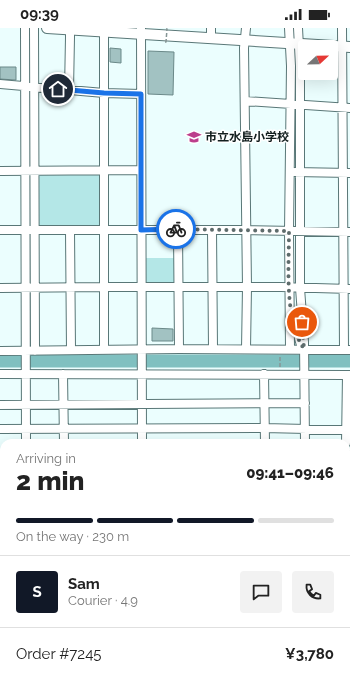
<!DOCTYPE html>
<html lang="en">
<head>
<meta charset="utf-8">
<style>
  body { margin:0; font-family:Raleway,"Noto Sans JP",sans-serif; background:#f2f2f2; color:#222; height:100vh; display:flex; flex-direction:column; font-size:15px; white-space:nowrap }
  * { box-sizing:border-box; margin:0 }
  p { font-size:13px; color:#767676 }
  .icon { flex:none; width:22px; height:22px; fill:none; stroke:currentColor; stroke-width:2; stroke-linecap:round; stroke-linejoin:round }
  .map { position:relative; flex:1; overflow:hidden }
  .side { position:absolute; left:0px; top:411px; width:350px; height:248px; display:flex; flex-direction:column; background:#fff; border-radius:12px 12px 0 0; box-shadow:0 4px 16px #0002 }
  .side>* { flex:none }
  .needle { width:26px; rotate:68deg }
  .fabs { position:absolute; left:298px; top:12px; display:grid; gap:8px }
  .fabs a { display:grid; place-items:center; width:40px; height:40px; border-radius:4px; background:#fff; box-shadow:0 4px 16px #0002; font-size:20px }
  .pin { position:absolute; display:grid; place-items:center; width:34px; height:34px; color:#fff; margin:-17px; border:2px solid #fff; border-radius:50%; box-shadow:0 1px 4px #0007 }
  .courier { position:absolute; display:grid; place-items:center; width:40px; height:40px; margin:-20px; border:3px solid #1a73e8; border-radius:50%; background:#fff; color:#222; box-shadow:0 1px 5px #0007 }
  .headline em { font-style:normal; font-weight:800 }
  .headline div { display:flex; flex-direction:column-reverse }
  .headline { display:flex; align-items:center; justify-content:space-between; height:68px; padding:0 16px }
  h1 { font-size:26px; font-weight:800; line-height:30px }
  .bar { display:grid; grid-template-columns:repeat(4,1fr); gap:6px 4px; align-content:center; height:48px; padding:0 16px }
  .bar i { height:5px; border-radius:3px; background:#e0e0e0 }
  .bar .current { background:#111827 }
  .bar p { grid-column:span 4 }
  .line { display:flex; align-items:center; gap:10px; padding:0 16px; border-top:1px solid #e0e0e0 }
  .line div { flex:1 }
  .round { display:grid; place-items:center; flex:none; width:42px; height:42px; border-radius:4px; background:#f2f2f2 }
  .status { display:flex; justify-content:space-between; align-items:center; height:28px; padding:0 20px; background:#fff; direction:ltr }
  .status svg { height:11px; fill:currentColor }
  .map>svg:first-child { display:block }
  .green { fill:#b4e7e7 }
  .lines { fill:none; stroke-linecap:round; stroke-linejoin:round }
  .stream { stroke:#5f8f8f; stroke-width:2 }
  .river { stroke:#80c0c0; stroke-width:13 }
  .building { fill:#a2c2c2; stroke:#6b8989 }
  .minor-casing { stroke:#597777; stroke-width:10 }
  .major-casing { stroke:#597777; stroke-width:12 }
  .path { stroke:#859595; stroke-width:1.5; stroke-dasharray:4 2; stroke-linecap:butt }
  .minor { stroke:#fff; stroke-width:8 }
  .major { stroke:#fff; stroke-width:10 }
  .rail { stroke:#889898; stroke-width:2; stroke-dasharray:2 4; stroke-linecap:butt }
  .path-bridge { stroke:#859595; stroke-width:1.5; stroke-dasharray:4 2; stroke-linecap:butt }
  .done { stroke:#5e6c6c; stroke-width:4; stroke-dasharray:0 7.2 }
  .route { stroke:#1a73e8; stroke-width:5 }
  .labels { text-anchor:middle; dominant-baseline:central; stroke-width:3; stroke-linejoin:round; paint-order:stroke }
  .poi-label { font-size:12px; font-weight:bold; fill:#121e1e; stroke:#fff; text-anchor:start }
</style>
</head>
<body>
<div class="status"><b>09:39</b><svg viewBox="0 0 49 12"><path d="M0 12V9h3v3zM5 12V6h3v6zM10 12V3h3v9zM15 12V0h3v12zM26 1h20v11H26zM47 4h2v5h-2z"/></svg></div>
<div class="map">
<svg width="350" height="659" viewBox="0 0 350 659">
  <rect width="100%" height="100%" fill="#ebfefe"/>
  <path class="green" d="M 37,147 L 102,147 L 102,200 L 38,200 Z
    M 146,230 L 177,230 L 177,256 L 146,256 Z"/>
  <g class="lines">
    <path class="stream" d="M 143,336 L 303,336
      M 307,336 L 350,337
      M 0,337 L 23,337
      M 27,337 L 139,336"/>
    <path class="river" d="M 0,333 L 350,333"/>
  </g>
  <path class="building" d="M 110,20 L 121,21 L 121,35 L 110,34 Z
    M 148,23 L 174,24 L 173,67 L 148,66 Z
    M 0,39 L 16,39 L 16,52 L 0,51 Z
    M 152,300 L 173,301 L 173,313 L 152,313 Z"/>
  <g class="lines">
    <defs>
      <path id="minor" d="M 25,0 L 26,415
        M 34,0 L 35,323
        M 104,0 L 104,322
        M 141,0 L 142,415
        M 289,0 L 291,38 L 289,203 L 290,321
        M 298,0 L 300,38 L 300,260 L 304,314 L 305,415
        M 342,0 L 344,322
        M 211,10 L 211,0
        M 0,56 L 104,65 L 141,66
        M 69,62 L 70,9 L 70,0
        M 245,73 L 350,80
        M 0,143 L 141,142
        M 295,144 L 350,145
        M 0,202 L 244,202 L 350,204
        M 70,202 L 71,322
        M 178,202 L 179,321
        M 212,202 L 213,321
        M 0,260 L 107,259 L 281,259 L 350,261
        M 293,290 L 301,317
        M 246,321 L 247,259 L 244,20 L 246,0
        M 0,323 L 179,321 L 350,322
        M 0,346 L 350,347
        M 63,346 L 64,415
        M 264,346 L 265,415
        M 0,377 L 305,375
        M 0,401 L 264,400 L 350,402
        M 346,415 L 347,347
        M 346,427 L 350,427
        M 0,451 L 4,451
        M 346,451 L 350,451
        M 346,503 L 350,503
        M 0,505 L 4,505
        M 346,531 L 350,531
        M 346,556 L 350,556
        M 0,557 L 4,557
        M 346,581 L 350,581
        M 0,607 L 4,607
        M 346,609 L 350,609
        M 346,635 L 350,635
        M 0,637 L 4,637
        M 0,652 L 4,652
        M 61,655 L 63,659
        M 188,655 L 190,659
        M 304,655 L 305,659"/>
      <path id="major" d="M 47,0 L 350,19"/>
    </defs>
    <use href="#minor" class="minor-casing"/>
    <use href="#major" class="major-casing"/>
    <path class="path" d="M 280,339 L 280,329"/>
    <use href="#minor" class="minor"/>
    <use href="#major" class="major"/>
    <path class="rail" d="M 346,630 L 350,630
      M 0,645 L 4,645"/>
    <path class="path-bridge" d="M 165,14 L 166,14 L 167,1 L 166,1"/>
  </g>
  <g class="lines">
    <path class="done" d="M 176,201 L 289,203 C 289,238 284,291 304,321 L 302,294"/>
    <path class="route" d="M 58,61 L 104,65 L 141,66 L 141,202 L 176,201"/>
  </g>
  <defs>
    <symbol id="school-bare" viewBox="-9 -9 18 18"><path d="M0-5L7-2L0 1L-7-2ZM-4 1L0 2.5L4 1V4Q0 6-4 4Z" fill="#bc3e8c" stroke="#fff" stroke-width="2.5" paint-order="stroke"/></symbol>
  </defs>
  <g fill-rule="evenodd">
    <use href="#school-bare" x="184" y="99" width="20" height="20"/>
  </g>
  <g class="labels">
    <g class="poi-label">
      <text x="205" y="109">市立水島小学校</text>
    </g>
  </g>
</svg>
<div class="fabs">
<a><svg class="needle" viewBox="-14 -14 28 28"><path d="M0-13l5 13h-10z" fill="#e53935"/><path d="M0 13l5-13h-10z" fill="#767676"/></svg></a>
</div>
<div class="pin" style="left:302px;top:294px;background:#ea580c"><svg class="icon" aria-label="bag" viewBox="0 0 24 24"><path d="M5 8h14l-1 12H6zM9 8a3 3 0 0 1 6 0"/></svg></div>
<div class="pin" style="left:58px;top:61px;background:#1f2937"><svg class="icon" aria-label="home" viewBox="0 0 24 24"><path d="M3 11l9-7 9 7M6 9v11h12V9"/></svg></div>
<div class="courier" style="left:176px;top:201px"><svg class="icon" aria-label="bike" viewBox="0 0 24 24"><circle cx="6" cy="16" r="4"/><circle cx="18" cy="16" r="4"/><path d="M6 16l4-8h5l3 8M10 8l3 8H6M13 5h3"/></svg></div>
<section class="side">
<div class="headline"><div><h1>2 min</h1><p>Arriving in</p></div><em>09:41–09:46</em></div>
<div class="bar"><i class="current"></i><i class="current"></i><i class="current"></i><i></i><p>On the way · 230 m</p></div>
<div class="line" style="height:72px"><b class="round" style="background:#111827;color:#fff">S</b><div><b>Sam</b><p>Courier · 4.9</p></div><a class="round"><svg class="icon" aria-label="chat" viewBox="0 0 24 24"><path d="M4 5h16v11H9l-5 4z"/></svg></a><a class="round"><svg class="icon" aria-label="phone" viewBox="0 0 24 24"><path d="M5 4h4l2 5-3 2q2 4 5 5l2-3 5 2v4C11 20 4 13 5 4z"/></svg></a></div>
<div class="line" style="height:52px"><div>Order #7245</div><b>¥3,780</b></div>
</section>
</div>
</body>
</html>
